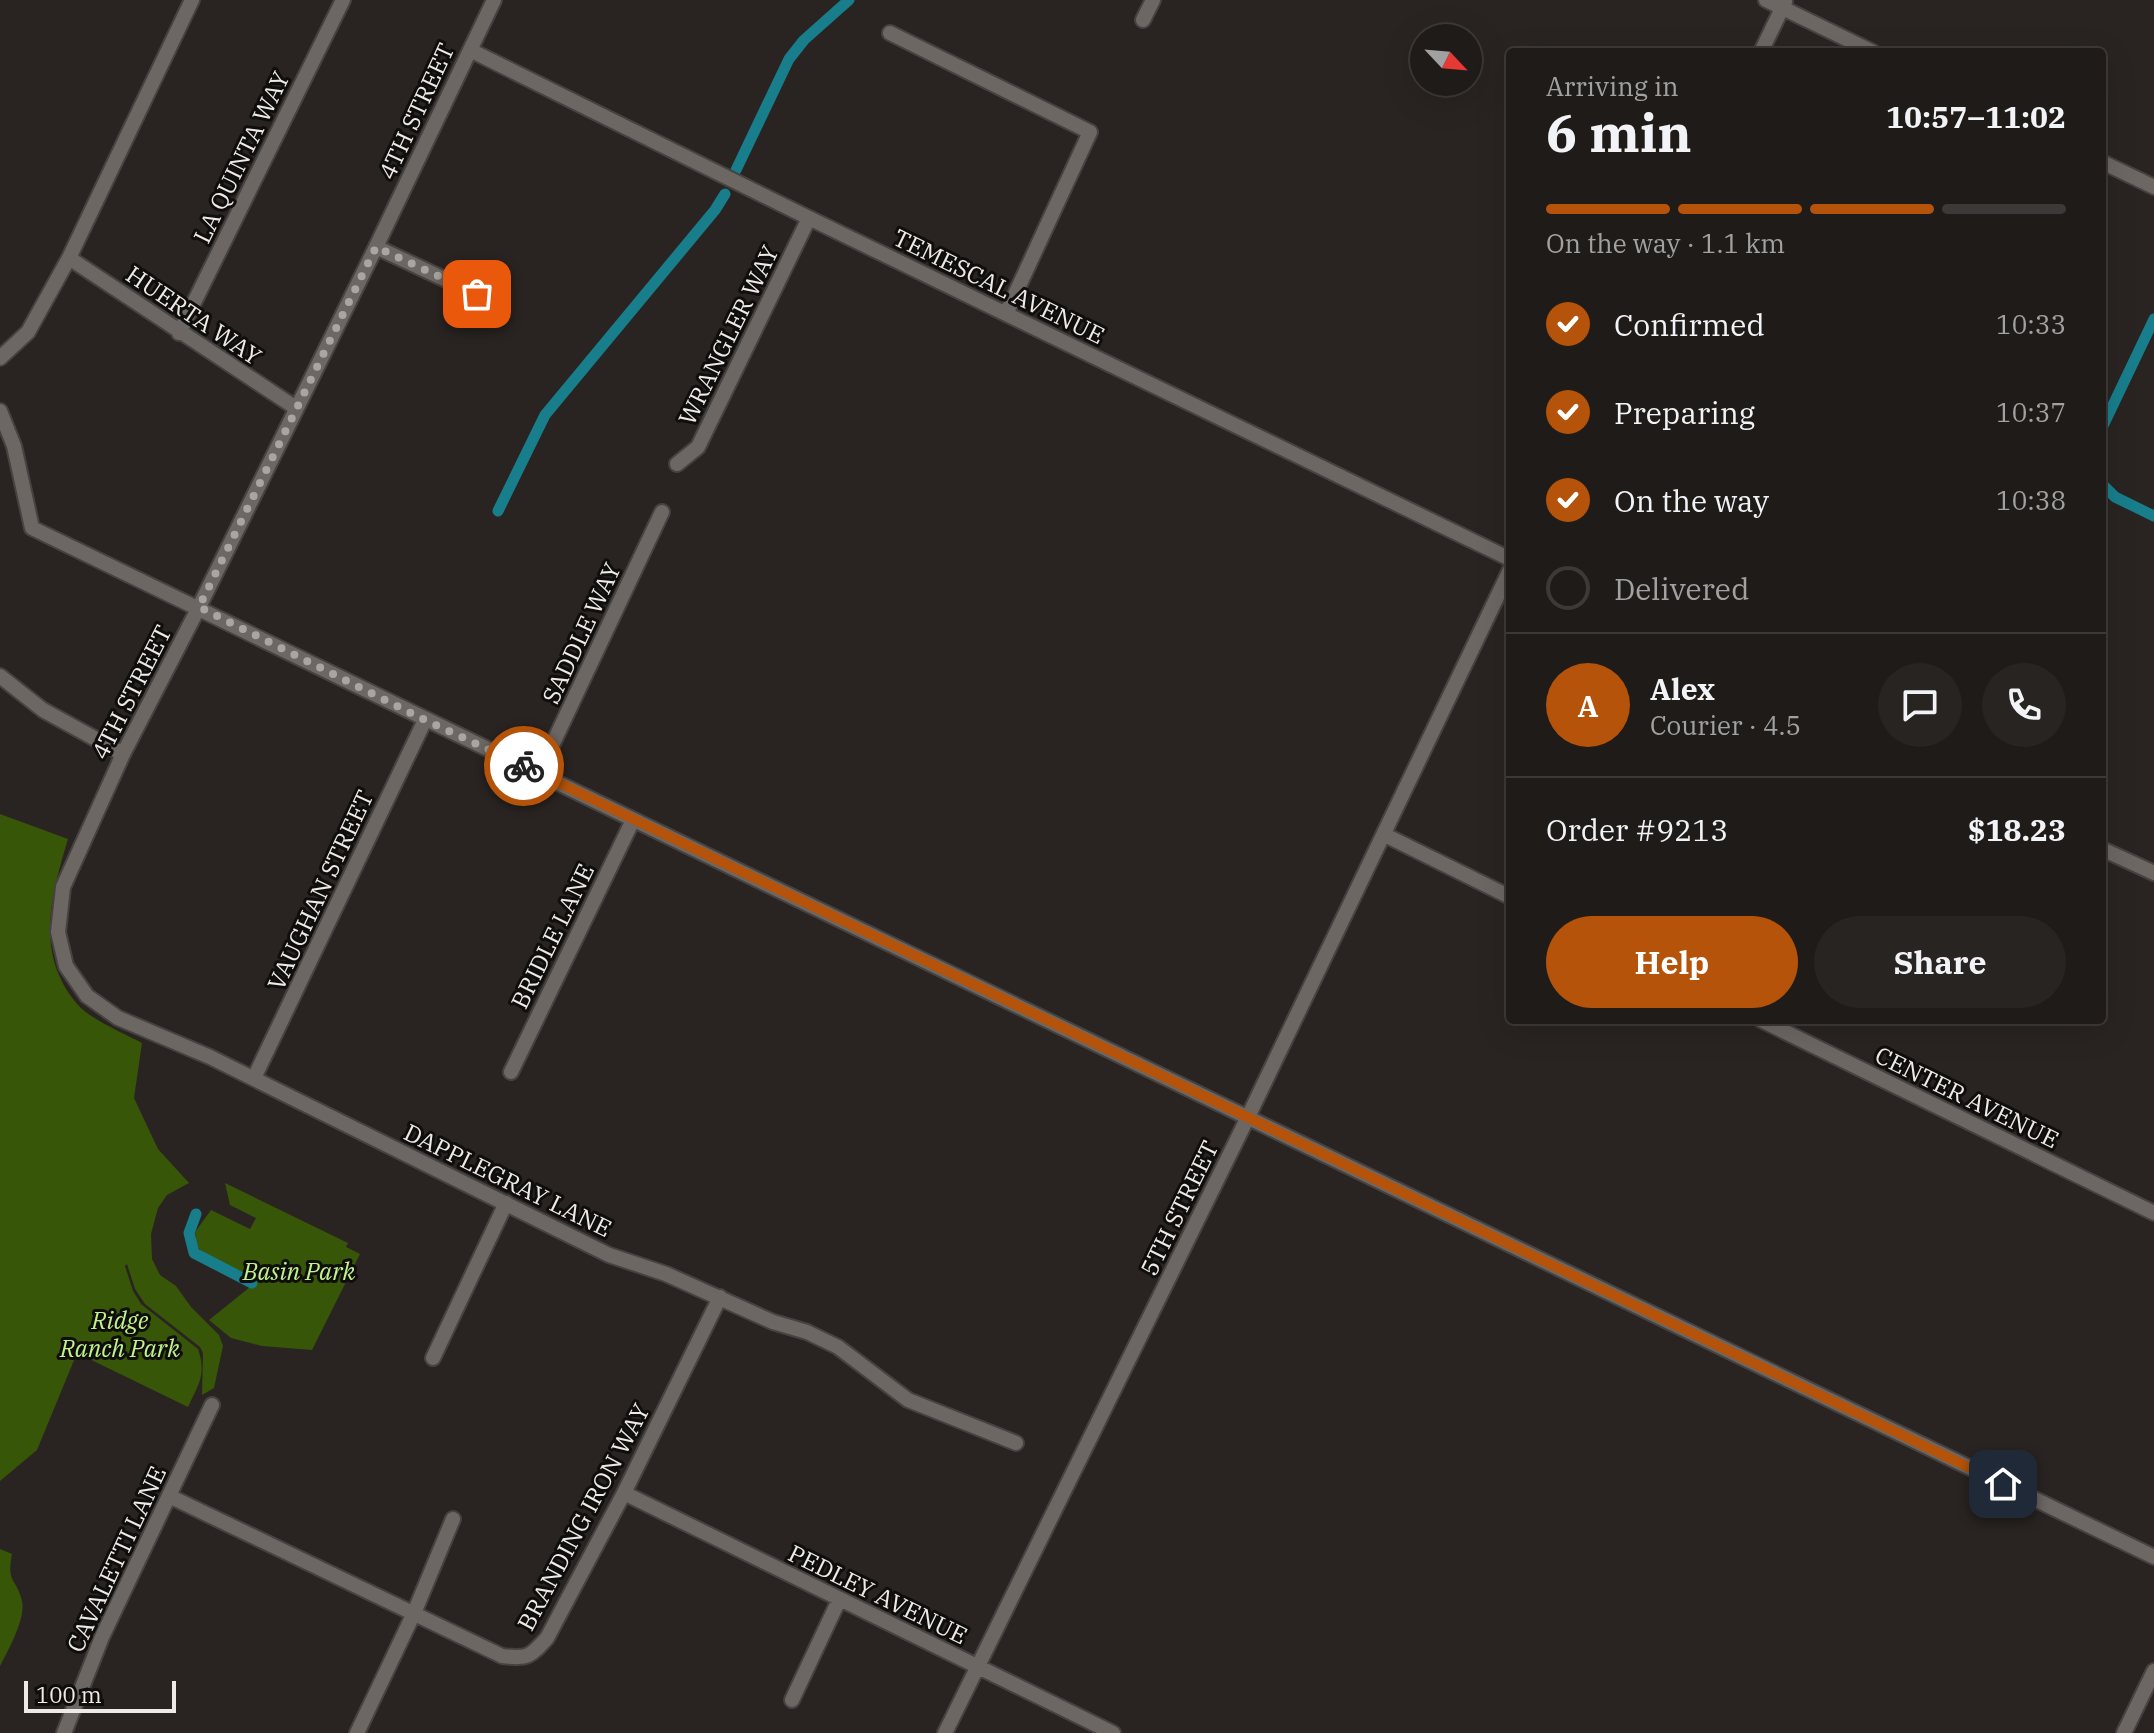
<!DOCTYPE html>
<html lang="en">
<head>
<meta charset="utf-8">
<style>
  body { margin:0; font-family:"IBM Plex Serif",serif; background:#272422; color:#f1f3f6; height:100vh; display:flex; flex-direction:column; font-size:30px; white-space:nowrap }
  * { box-sizing:border-box; margin:0 }
  p { font-size:26px; color:#a1a1a2 }
  .icon { flex:none; width:44px; height:44px; fill:none; stroke:currentColor; stroke-width:2; stroke-linecap:round; stroke-linejoin:round }
  .map { position:relative; flex:1; overflow:hidden }
  .sheet { position:absolute; left:1506px; top:48px; width:600px; height:976px; display:flex; flex-direction:column; background:#1f1b19; border-radius:8px; box-shadow:0 8px 32px #0002,0 0 0 2px #3c3938 }
  .sheet>* { flex:none }
  .needle { width:52px; rotate:116deg }
  .buttons { position:absolute; left:1410px; top:24px; display:grid; gap:16px }
  .buttons a { display:grid; place-items:center; width:72px; height:72px; border-radius:50%; background:#1f1b19; box-shadow:0 8px 32px #0002,0 0 0 2px #3c3938; font-size:40px }
  .scale { position:absolute; left:24px; bottom:20px; width:152px; box-sizing:border-box; padding-left:8px; border:4px solid #edeae7; border-top:0; font-size:22px; line-height:28px; white-space:nowrap; color:#edeae7; -webkit-text-stroke:6px #100e0c; paint-order:stroke }
  .pin { position:absolute; display:grid; place-items:center; width:68px; height:68px; color:#fff; margin:-34px; border-radius:16px; box-shadow:0 4px 12px #0006 }
  .courier { position:absolute; display:grid; place-items:center; width:80px; height:80px; margin:-40px; border:6px solid #b45309; border-radius:50%; background:#fff; color:#222; box-shadow:0 2px 10px #0007 }
  .head em { font-style:normal; font-weight:700 }
  .head div { display:flex; flex-direction:column-reverse }
  .head { display:flex; align-items:center; justify-content:space-between; height:136px; padding:0 40px }
  h1 { font-size:52px; font-weight:700; line-height:60px }
  .bar { display:grid; grid-template-columns:repeat(4,1fr); gap:12px 8px; align-content:center; height:96px; padding:0 40px }
  .bar i { height:10px; border-radius:6px; background:#3c3938 }
  .bar .selected { background:#b45309 }
  .bar p { grid-column:span 4 }
  .line { display:flex; align-items:center; gap:20px; padding:0 40px; border-top:2px solid #3c3938 }
  .line div { flex:1 }
  .round { display:grid; place-items:center; flex:none; width:84px; height:84px; border-radius:42px; background:#272422 }
  ol { padding:0 40px; list-style:none }
  li { display:flex; align-items:center; gap:24px; height:88px }
  li p { margin-inline-start:auto }
  li .icon { padding:8px; border-radius:50%; background:#b45309; color:#fff; stroke-width:4 }
  li:last-child { color:#a1a1a2 }
  li i { width:44px; height:44px; border:4px solid #3c3938; border-radius:50% }
  .primary-button { display:flex; gap:16px; margin-top:auto; padding:16px 40px }
  .primary-button a { flex:1; height:92px; border-radius:48px; background:#b45309; color:#fff; font-size:32px; font-weight:700; line-height:92px; text-align:center }
  .primary-button a+a { background:#272422; color:#f1f3f6 }
  .map>svg:first-child { display:block }
  .green { fill:#375607 }
  .lines { fill:none; stroke-linecap:round; stroke-linejoin:round }
  .canal { stroke:#187e8c; stroke-width:11 }
  .minor-casing { stroke:#464240; stroke-width:18 }
  .minor { stroke:#6c6763; stroke-width:14 }
  .done { stroke:#a8a5a2; stroke-width:8; stroke-dasharray:0 14.4 }
  .route { stroke:#b45309; stroke-width:10 }
  .labels { text-anchor:middle; dominant-baseline:central; stroke-width:6; stroke-linejoin:round; paint-order:stroke }
  .street-label { font-size:24px; fill:#edeae7; stroke:#100e0c }
  .park-label { font-size:24px; font-style:italic; fill:#c1f38c; stroke:#100e0c }
</style>
</head>
<body>
<div class="map">
<svg width="2154" height="1733" viewBox="0 0 2154 1733">
  <rect width="100%" height="100%" fill="#292421"/>
  <path class="green" d="M 0,814 L 68,839 C 51,896 34,954 78,1005 C 90,1019 125,1034 142,1043 L 134,1098 L 158,1149 L 189,1183 L 167,1195 L 158,1208 L 151,1234 L 152,1259 L 160,1275 L 176,1286 L 191,1307 L 219,1335 L 223,1346 L 214,1388 L 202,1395 L 203,1353 L 200,1347 L 145,1304 L 135,1289 L 127,1264 L 125,1266 L 133,1291 L 141,1304 L 198,1349 C 207,1375 198,1385 188,1407 L 77,1353 L 37,1450 L 0,1481 Z
    M 225,1183 L 348,1243 L 346,1247 L 360,1254 L 312,1350 L 262,1346 L 231,1338 L 209,1320 L 255,1283 L 254,1277 L 210,1258 L 197,1247 L 195,1232 L 211,1210 L 250,1229 L 256,1218 L 230,1205 Z
    M 0,1549 L 12,1554 C 6,1584 17,1578 22,1601 C 26,1618 8,1651 0,1666 Z"/>
  <g class="lines">
    <path class="canal" d="M 736,170 L 789,59 L 804,40 L 849,0
      M 2102,428 L 2154,319
      M 2102,484 L 2115,497 L 2154,516
      M 498,511 L 545,415 L 715,210 L 725,194
      M 196,1214 L 189,1233 L 194,1253 L 252,1283"/>
    <defs>
      <path id="minor" d="M 494,0 L 376,247 L 199,607 L 123,754 L 63,887 L 58,932 L 66,966 L 87,996 L 118,1018 L 210,1057 L 609,1255 L 666,1274 L 773,1322 L 807,1332 L 838,1347 L 908,1400 L 1016,1443
        M 1766,0 L 1873,52
        M 1143,20 L 1153,0
        M 890,33 L 1090,132 L 1006,314
        M 470,50 L 809,218 L 1510,559
        M 1761,52 L 1785,2
        M 2102,162 L 2154,187
        M 376,247 L 502,306
        M 69,258 L 296,408
        M 179,333 L 343,0
        M 0,358 L 28,332 L 69,258 L 192,0
        M 0,411 L 14,446 L 32,528 L 2154,1557
        M 677,464 L 698,447 L 809,218
        M 0,676 L 43,710 L 123,754
        M 539,773 L 662,512
        M 1385,835 L 1510,897
        M 2102,849 L 2154,873
        M 1761,1020 L 2154,1213
        M 511,1072 L 633,820
        M 254,1078 L 425,720
        M 433,1358 L 506,1203
        M 624,1493 L 1113,1733
        M 169,1496 L 502,1656 C 528,1659 530,1657 547,1638 L 624,1493 L 720,1297
        M 792,1700 L 839,1600
        M 64,1733 L 102,1637 L 212,1405
        M 357,1733 L 414,1613 L 453,1519
        M 945,1733 L 1248,1117 L 1510,570
        M 2124,1733 L 2154,1671"/>
    </defs>
    <use href="#minor" class="minor-casing"/>
    <use href="#minor" class="minor"/>
  </g>
  <g class="lines">
    <path class="done" d="M 477,294 L 376,247 L 199,607 L 425,720 L 524,766"/>
    <path class="route" d="M 524,766 L 2003,1484"/>
  </g>
  <g class="labels">
    <g class="street-label">
      <text transform="translate(416 111) rotate(-65)">4TH STREET</text>
      <text transform="translate(241 157) rotate(-64)">LA QUINTA WAY</text>
      <text transform="translate(999 286) rotate(26)">TEMESCAL AVENUE</text>
      <text transform="translate(194 315) rotate(34)">HUERTA WAY</text>
      <text transform="translate(728 335) rotate(-64)">WRANGLER WAY</text>
      <text transform="translate(581 633) rotate(-65)">SADDLE WAY</text>
      <text transform="translate(131 692) rotate(-63)">4TH STREET</text>
      <text transform="translate(320 890) rotate(-65)">VAUGHAN STREET</text>
      <text transform="translate(552 936) rotate(-64)">BRIDLE LANE</text>
      <text transform="translate(1967 1097) rotate(26)">CENTER AVENUE</text>
      <text transform="translate(508 1180) rotate(26)">DAPPLEGRAY LANE</text>
      <text transform="translate(1179 1208) rotate(-64)">5TH STREET</text>
      <text transform="translate(583 1517) rotate(-62)">BRANDING IRON WAY</text>
      <text transform="translate(116 1559) rotate(-65)">CAVALETTI LANE</text>
      <text transform="translate(878 1594) rotate(26)">PEDLEY AVENUE</text>
    </g>
    <g class="park-label">
      <text x="299" y="1271">Basin Park</text>
      <text x="120" y="1320">Ridge<tspan x="120" dy="28">Ranch Park</tspan></text>
    </g>
  </g>
</svg>
<div class="buttons">
<a><svg class="needle" viewBox="-14 -14 28 28"><path d="M0-13l5 13h-10z" fill="#e53935"/><path d="M0 13l5-13h-10z" fill="#a1a1a2"/></svg></a>
</div>
<div class="scale">100 m</div>
<div class="pin" style="left:477px;top:294px;background:#ea580c"><svg class="icon" aria-label="bag" viewBox="0 0 24 24"><path d="M5 8h14l-1 12H6zM9 8a3 3 0 0 1 6 0"/></svg></div>
<div class="pin" style="left:2003px;top:1484px;background:#1f2937"><svg class="icon" aria-label="home" viewBox="0 0 24 24"><path d="M3 11l9-7 9 7M6 9v11h12V9"/></svg></div>
<div class="courier" style="left:524px;top:766px"><svg class="icon" aria-label="bike" viewBox="0 0 24 24"><circle cx="6" cy="16" r="4"/><circle cx="18" cy="16" r="4"/><path d="M6 16l4-8h5l3 8M10 8l3 8H6M13 5h3"/></svg></div>
<section class="sheet">
<div class="head"><div><h1>6 min</h1><p>Arriving in</p></div><em>10:57–11:02</em></div>
<div class="bar"><i class="selected"></i><i class="selected"></i><i class="selected"></i><i></i><p>On the way · 1.1 km</p></div>
<ol>
<li><svg class="icon" aria-label="check" viewBox="0 0 24 24"><path d="M5 12l5 5 9-10"/></svg>Confirmed<p>10:33</p></li>
<li><svg class="icon" aria-label="check" viewBox="0 0 24 24"><path d="M5 12l5 5 9-10"/></svg>Preparing<p>10:37</p></li>
<li><svg class="icon" aria-label="check" viewBox="0 0 24 24"><path d="M5 12l5 5 9-10"/></svg>On the way<p>10:38</p></li>
<li><i></i>Delivered</li>
</ol>
<div class="line" style="height:144px"><b class="round" style="background:#b45309;color:#fff">A</b><div><b>Alex</b><p>Courier · 4.5</p></div><a class="round"><svg class="icon" aria-label="chat" viewBox="0 0 24 24"><path d="M4 5h16v11H9l-5 4z"/></svg></a><a class="round"><svg class="icon" aria-label="phone" viewBox="0 0 24 24"><path d="M5 4h4l2 5-3 2q2 4 5 5l2-3 5 2v4C11 20 4 13 5 4z"/></svg></a></div>
<div class="line" style="height:104px"><div>Order #9213</div><b>$18.23</b></div>
<div class="primary-button"><a>Help</a><a>Share</a></div>
</section>
</div>
</body>
</html>
